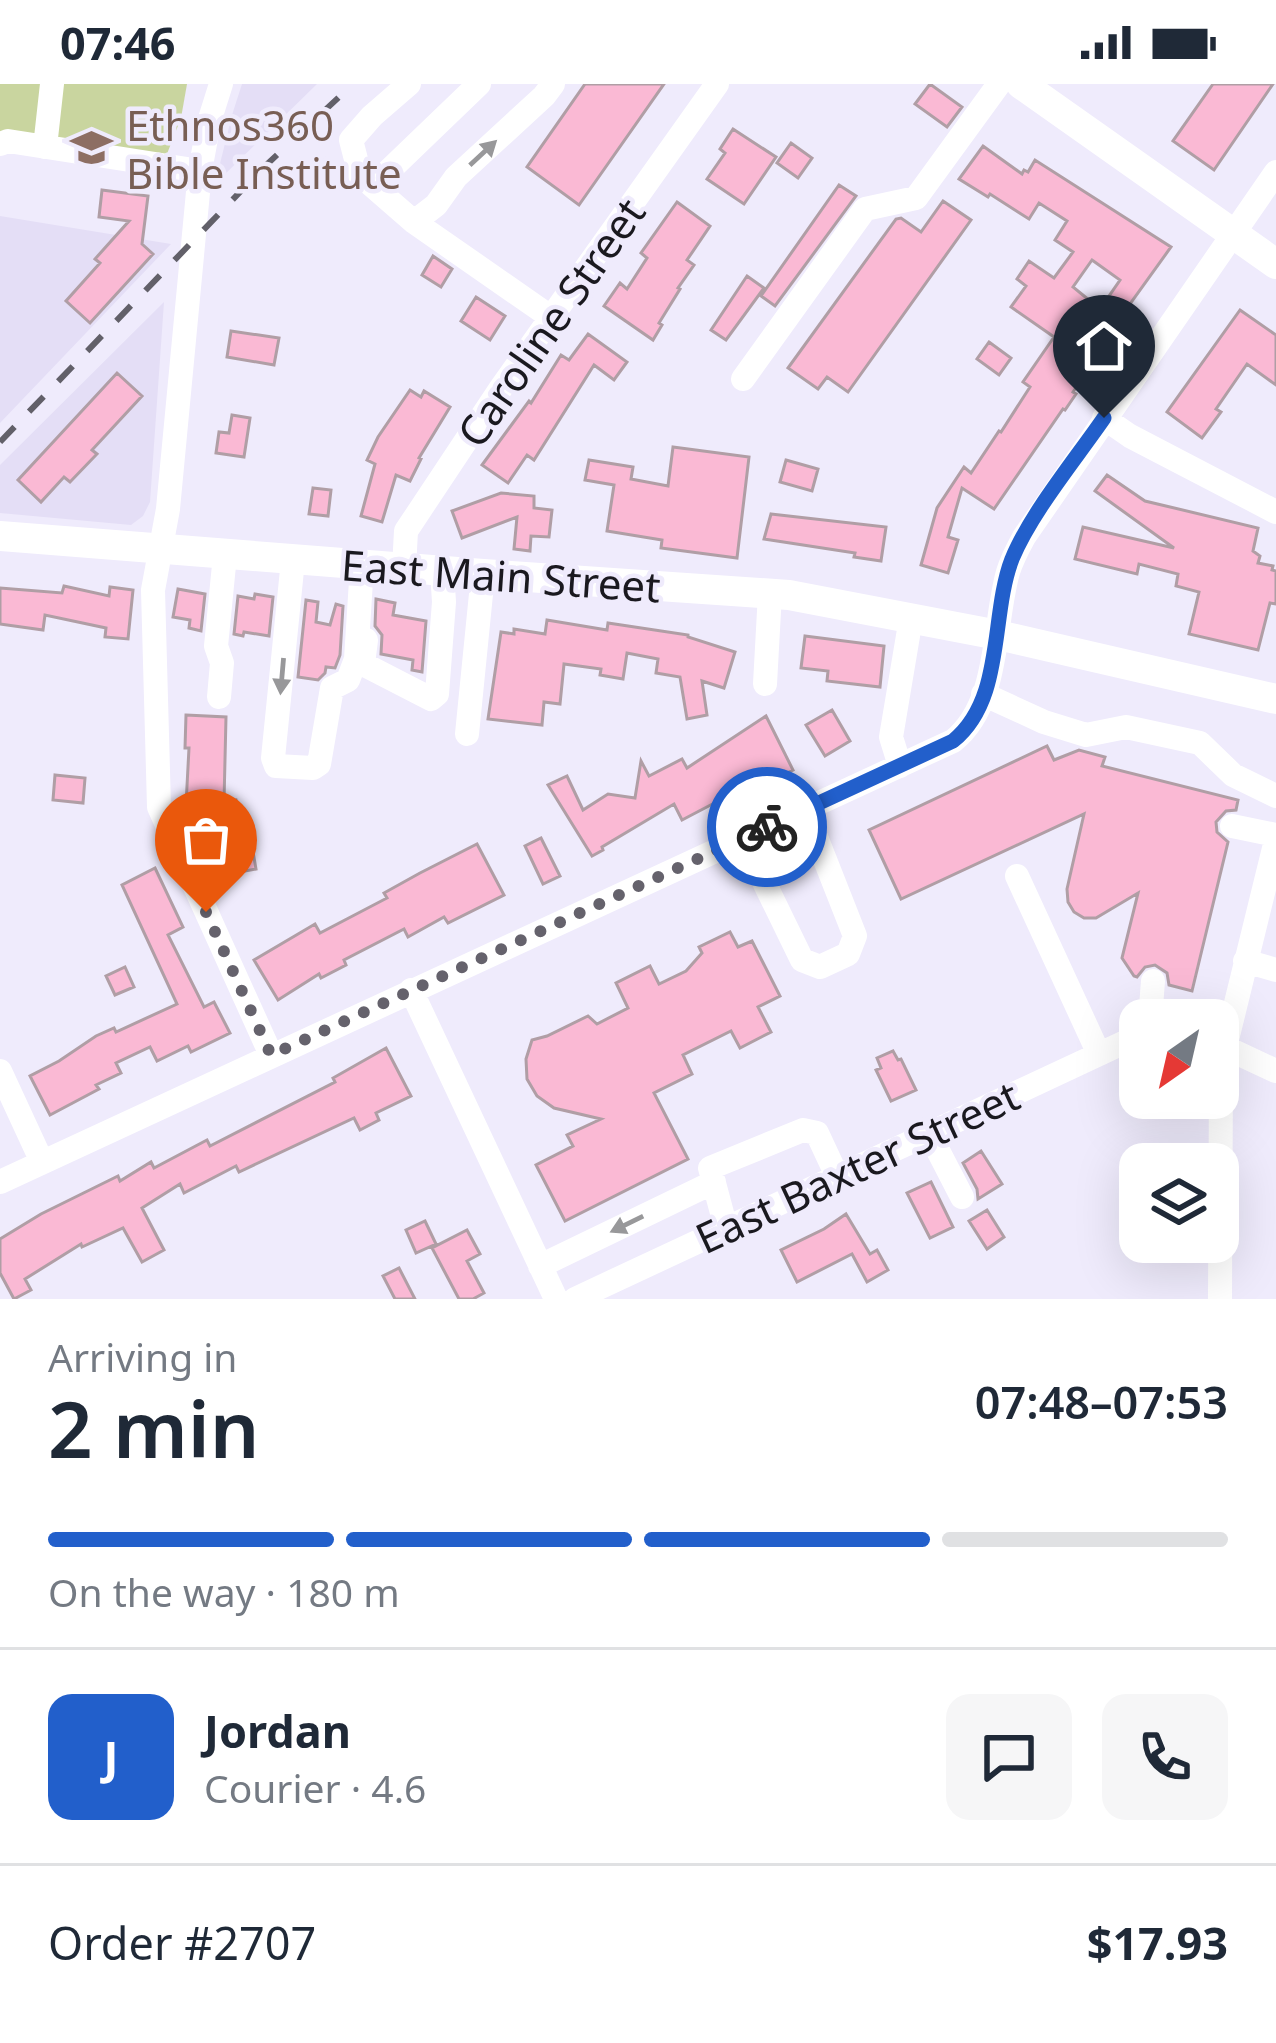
<!DOCTYPE html>
<html lang="en">
<head>
<meta charset="utf-8">
<style>
  body { margin:0; font-family:"Noto Sans",sans-serif; background:#f6f6f7; color:#1f2937; height:100vh; display:flex; flex-direction:column; font-size:45px; white-space:nowrap }
  * { box-sizing:border-box; margin:0 }
  p { font-size:39px; color:#747a83 }
  .icon { flex:none; width:66px; height:66px; fill:none; stroke:currentColor; stroke-width:2; stroke-linecap:round; stroke-linejoin:round }
  .map { position:relative; height:1215px; overflow:hidden }
  .side { display:flex; flex-direction:column; background:#fff; flex:1 }
  .side>* { flex:none }
  .needle { width:78px; rotate:214deg }
  .buttons { position:absolute; left:1119px; top:915px; display:grid; gap:24px }
  .buttons a { display:grid; place-items:center; width:120px; height:120px; border-radius:24px; background:#fff; box-shadow:0 12px 48px #0002; font-size:60px }
  .pin { position:absolute; display:grid; place-items:center; width:102px; height:102px; color:#fff; margin:-123px -51px; border-radius:50% 50% 50% 0; rotate:-45deg; box-shadow:0 0 12px #0007 }
  .pin .icon { rotate:45deg }
  .courier { position:absolute; display:grid; place-items:center; width:120px; height:120px; margin:-60px; border:9px solid #225fcb; border-radius:50%; background:#fff; color:#222; box-shadow:0 3px 15px #0007 }
  .head em { font-style:normal; font-weight:600 }
  .head div { display:flex; flex-direction:column-reverse }
  .head { display:flex; align-items:center; justify-content:space-between; height:204px; padding:0 48px }
  h1 { font-size:78px; font-weight:600; line-height:90px }
  .bar { display:grid; grid-template-columns:repeat(4,1fr); gap:18px 12px; align-content:center; height:144px; padding:0 48px }
  .bar i { height:15px; border-radius:9px; background:#e0e1e3 }
  .bar .on { background:#225fcb }
  .bar p { grid-column:span 4 }
  .line { display:flex; align-items:center; gap:30px; padding:0 48px; border-top:3px solid #e0e1e3 }
  .line div { flex:1 }
  .round { display:grid; place-items:center; flex:none; width:126px; height:126px; border-radius:24px; background:#f6f6f7 }
  .status { display:flex; justify-content:space-between; align-items:center; height:84px; padding:0 60px; background:#fff; direction:ltr }
  .status svg { height:33px; fill:currentColor }
  .map>svg:first-child { display:block }
  .built { fill:#e4def6 }
  .green { fill:#c9d59f }
  .building { fill:#fab9d4; stroke:#b09ea5; stroke-width:3; fill-rule:evenodd }
  .lines { fill:none; stroke-linecap:round; stroke-linejoin:round }
  .minor { stroke:#fff; stroke-width:24 }
  .major { stroke:#fff; stroke-width:30 }
  .rail { stroke:#626069; stroke-width:6; stroke-dasharray:21 21; stroke-linecap:butt }
  .oneway { fill:#98989a }
  .done { stroke:#65626c; stroke-width:12; stroke-dasharray:0 21.6 }
  .route { stroke:#225fcb; stroke-width:15 }
  .labels { text-anchor:middle; dominant-baseline:central; stroke-width:9; stroke-linejoin:round; paint-order:stroke }
  .education-label { font-size:42px; fill:#785e54; stroke:#efebfc; text-anchor:start }
  .street-label { font-size:42px; fill:#1a191f; stroke:#efebfc }
</style>
</head>
<body>
<div class="status"><b>07:46</b><svg viewBox="0 0 49 12"><path d="M0 12V9h3v3zM5 12V6h3v6zM10 12V3h3v9zM15 12V0h3v12zM26 1h20v11H26zM47 4h2v5h-2z"/></svg></div>
<div class="map">
<svg width="1276" height="1215" viewBox="0 0 1276 1215">
  <rect width="100%" height="100%" fill="#efebfc"/>
  <path class="built" d="M 242,0 L 317,0 L 215,100 L 232,31 Z
    M 0,132 L 171,160 L 0,339 Z
    M 164,218 L 150,418 L 143,432 L 131,441 L 0,429 L 0,381 Z"/>
  <path class="green" d="M 0,0 L 187,0 L 181,34 L 165,75 L 0,52 Z"/>
  <path class="building" d="M 585,0 L 664,0 L 579,121 L 527,83 Z
    M 930,0 L 962,23 L 947,43 L 915,20 Z
    M 1213,0 L 1273,0 L 1214,86 L 1173,57 Z
    M 733,45 L 776,73 L 744,120 L 707,95 L 725,69 L 720,65 Z
    M 791,59 L 812,74 L 798,94 L 777,79 Z
    M 983,62 L 1022,90 L 1024,86 L 1028,88 L 1035,76 L 1171,163 L 1127,224 L 1129,226 L 1073,308 L 1076,310 L 1065,326 L 1063,325 L 994,425 L 962,404 L 948,453 L 958,456 L 948,489 L 921,481 L 937,424 L 964,383 L 971,389 L 999,347 L 1001,348 L 1030,303 L 1023,298 L 1054,253 L 1011,223 L 1026,202 L 1017,195 L 1029,177 L 1054,194 L 1073,168 L 1055,156 L 1067,137 L 1039,119 L 1029,135 L 990,110 L 988,113 L 959,95 ZM 1092,176 L 1120,196 L 1100,225 L 1073,203 Z
    M 839,101 L 856,112 L 775,222 L 761,212 Z
    M 102,106 L 148,112 L 142,160 L 153,170 L 90,239 L 66,217 L 100,179 L 95,175 L 129,137 L 99,133 Z
    M 943,117 L 971,136 L 848,308 L 827,293 L 818,305 L 788,284 L 896,135 L 901,134 L 921,148 Z
    M 677,118 L 710,142 L 687,176 L 694,181 L 678,204 L 680,205 L 659,239 L 662,241 L 653,256 L 604,222 L 620,199 L 627,205 L 647,174 L 641,169 Z
    M 433,172 L 452,185 L 441,203 L 422,191 Z
    M 747,192 L 764,204 L 726,256 L 711,246 Z
    M 476,213 L 505,232 L 490,256 L 461,237 Z
    M 1240,226 L 1276,251 L 1276,301 L 1247,280 L 1216,325 L 1221,328 L 1202,354 L 1167,328 Z
    M 231,247 L 279,254 L 274,281 L 227,273 Z
    M 588,250 L 627,278 L 614,296 L 594,281 L 534,376 L 527,371 L 508,399 L 482,381 L 529,317 L 531,319 L 561,271 L 569,276 Z
    M 989,258 L 1011,274 L 999,291 L 977,275 Z
    M 117,289 L 142,312 L 92,366 L 97,370 L 70,398 L 64,393 L 41,418 L 18,396 Z
    M 410,306 L 421,313 L 424,307 L 450,323 L 419,374 L 421,375 L 410,397 L 396,391 L 382,438 L 361,432 L 375,380 L 367,376 L 378,353 Z
    M 232,331 L 250,334 L 244,373 L 216,369 L 219,348 L 229,349 Z
    M 673,363 L 749,373 L 737,474 L 661,464 L 662,456 L 607,447 L 614,401 L 585,396 L 589,376 L 633,383 L 631,395 L 668,402 Z
    M 786,376 L 818,385 L 812,407 L 780,398 Z
    M 1107,391 L 1145,417 L 1258,444 L 1253,467 L 1260,472 L 1258,479 L 1273,482 L 1272,486 L 1276,487 L 1276,520 L 1270,519 L 1258,566 L 1189,550 L 1199,508 L 1176,502 L 1178,490 L 1139,480 L 1137,490 L 1075,475 L 1083,443 L 1174,464 L 1095,407 Z
    M 313,404 L 331,406 L 328,432 L 309,430 Z
    M 501,409 L 534,412 L 534,424 L 552,426 L 549,453 L 531,452 L 530,467 L 514,465 L 517,433 L 462,454 L 452,427 Z
    M 771,430 L 886,443 L 881,477 L 854,473 L 855,469 L 764,455 Z
    M 64,502 L 109,512 L 110,503 L 133,506 L 128,555 L 105,553 L 106,544 L 45,531 L 43,546 L 0,540 L 0,504 L 62,509 Z
    M 178,505 L 205,510 L 201,547 L 189,544 L 190,536 L 173,533 Z
    M 255,510 L 273,513 L 269,552 L 244,548 L 243,552 L 234,550 L 238,512 L 254,515 Z
    M 376,515 L 395,519 L 393,531 L 426,537 L 422,588 L 412,586 L 413,576 L 381,570 L 382,551 L 375,542 Z
    M 306,516 L 318,518 L 316,538 L 330,541 L 336,520 L 343,522 L 340,571 L 335,584 L 326,583 L 325,589 L 318,596 L 298,593 Z
    M 547,536 L 607,546 L 608,539 L 688,551 L 688,553 L 735,568 L 724,604 L 702,597 L 707,631 L 687,635 L 680,593 L 656,589 L 658,575 L 627,569 L 623,595 L 600,591 L 601,585 L 564,580 L 560,620 L 544,618 L 542,641 L 488,635 L 501,548 L 514,550 L 514,545 L 545,550 Z
    M 805,552 L 884,562 L 880,603 L 827,597 L 828,587 L 801,584 Z
    M 832,626 L 850,657 L 825,672 L 806,641 Z
    M 186,631 L 226,633 L 224,718 L 236,716 L 246,763 L 252,762 L 256,785 L 234,789 L 228,758 L 200,765 L 190,721 L 186,721 L 189,664 L 185,664 Z
    M 766,632 L 793,686 L 771,697 L 766,686 L 722,715 L 682,736 L 674,720 L 602,763 L 603,766 L 592,772 L 548,701 L 567,692 L 583,726 L 608,710 L 635,714 L 641,677 L 649,692 L 682,675 L 687,684 Z
    M 1047,662 L 1054,676 L 1079,666 L 1105,673 L 1102,682 L 1238,716 L 1236,726 L 1226,727 L 1216,738 L 1217,748 L 1228,758 L 1192,907 L 1169,901 L 1167,889 L 1155,881 L 1145,883 L 1137,893 L 1134,892 L 1122,874 L 1138,809 L 1096,834 L 1084,834 L 1074,828 L 1068,818 L 1067,805 L 1084,730 L 901,815 L 869,746 Z
    M 55,691 L 85,694 L 83,719 L 53,716 Z
    M 541,754 L 560,792 L 543,800 L 525,762 Z
    M 477,760 L 504,811 L 448,839 L 444,833 L 408,853 L 404,845 L 344,876 L 346,881 L 321,894 L 319,890 L 278,916 L 254,876 L 315,840 L 320,849 L 387,814 L 384,809 L 420,789 Z
    M 155,784 L 183,843 L 168,851 L 204,923 L 214,918 L 230,949 L 191,968 L 188,962 L 157,977 L 150,963 L 116,979 L 121,989 L 96,1001 L 99,1005 L 50,1031 L 30,992 L 59,977 L 96,952 L 114,944 L 116,948 L 177,920 L 122,801 Z
    M 730,848 L 738,863 L 752,857 L 780,912 L 758,923 L 771,948 L 740,964 L 731,947 L 683,971 L 692,990 L 654,1009 L 688,1075 L 565,1137 L 536,1081 L 573,1062 L 567,1051 L 601,1035 L 554,1024 L 537,1012 L 527,995 L 526,975 L 532,956 L 547,952 L 588,932 L 597,940 L 628,924 L 616,899 L 650,882 L 659,900 L 686,887 L 702,869 L 699,863 Z
    M 125,883 L 134,903 L 115,911 L 106,892 Z
    M 386,964 L 411,1012 L 376,1029 L 379,1036 L 360,1046 L 354,1034 L 239,1088 L 236,1082 L 184,1109 L 180,1100 L 142,1124 L 164,1166 L 142,1178 L 123,1144 L 82,1163 L 81,1160 L 25,1195 L 31,1206 L 14,1215 L 0,1189 L 0,1155 L 41,1130 L 118,1092 L 120,1097 L 151,1078 L 154,1084 L 207,1056 L 210,1062 L 335,998 L 333,994 Z
    M 893,967 L 898,976 L 901,975 L 916,1006 L 891,1017 L 876,986 L 881,984 L 877,974 Z
    M 981,1067 L 1002,1100 L 978,1115 L 977,1105 L 963,1079 Z
    M 931,1098 L 953,1143 L 930,1154 L 907,1109 Z
    M 987,1126 L 1004,1153 L 987,1165 L 969,1137 Z
    M 846,1130 L 870,1170 L 877,1166 L 888,1186 L 867,1198 L 852,1170 L 797,1198 L 781,1166 L 824,1145 Z
    M 425,1137 L 436,1160 L 416,1169 L 406,1146 Z
    M 467,1146 L 480,1170 L 467,1177 L 484,1209 L 473,1215 L 459,1215 L 432,1164 Z
    M 399,1184 L 415,1215 L 395,1215 L 383,1192 Z"/>
  <g class="lines">
    <path class="minor" d="M 221,0 L 209,38 L 200,87 L 168,425 L 153,506 L 159,723 L 271,971
      M 409,0 L 372,32 L 351,56 L 360,91 L 414,138 L 552,234
      M 0,60 L 8,57 L 200,87
      M 45,63 L 52,0
      M 373,102 L 479,0
      M 414,138 L 436,121 L 456,93 L 544,12 L 553,0
      M 743,295 L 865,125 L 916,114 L 999,0
      M 1104,334 L 1130,352 L 1276,428
      M 293,476 L 273,674 L 276,682 L 313,684 L 319,680 L 332,604 L 348,596 L 356,575 L 362,481
      M 404,484 L 406,447 L 501,304 L 717,0
      M 366,556 L 363,580 L 431,615 L 437,610 L 444,518 L 442,487
      M 765,600 L 770,509
      M 983,610 L 1044,638 L 1086,651 L 1126,643 L 1200,659 L 1233,691 L 1276,712
      M 219,613 L 222,579 L 216,562 L 225,471
      M 467,650 L 483,490
      M 900,682 L 891,653 L 911,534
      M 1232,742 L 1276,751
      M 748,752 L 764,798 L 802,876 L 820,883 L 848,870 L 855,852 L 805,725
      M 1017,792 L 1098,968
      M 1245,877 L 1276,886
      M 411,906 L 556,1215
      M 1150,936 L 1153,897
      M 1218,960 L 1276,987
      M 0,987 L 42,1078
      M 929,1049 L 962,1113
      M 0,1098 L 953,657 C 1000,620 993,541 1008,488 C 1012,475 1018,464 1024,453 L 1276,88
      M 726,1144 L 710,1084 L 803,1046 L 817,1049 L 837,1092
      M 540,1182 L 714,1098
      M 575,1215 L 1140,951
      M 1220,1215 L 1221,980 L 1276,756"/>
    <path class="major" d="M 1021,0 L 1276,180
      M 0,452 L 483,490 L 789,511 L 998,551 L 1276,615"/>
    <path class="rail" d="M 0,358 L 263,84 L 353,0"/>
  </g>
  <defs><path id="oneway-solid" d="M-6-.8H1V-3.2L6.5 0L1 3.2V.8H-6Z" transform="scale(3)"/></defs>
  <g class="oneway">
    <use href="#oneway-solid" transform="translate(483 69) rotate(-43)"/>
    <use href="#oneway-solid" transform="translate(282 592) rotate(95)"/>
    <use href="#oneway-solid" transform="translate(627 1140) rotate(154)"/>
  </g>
  <g class="lines">
    <path class="done" d="M 206,828 L 271,971 L 767,743"/>
    <path class="route" d="M 767,743 L 953,657 C 1005,615 990,532 1012,475 C 1031,429 1075,376 1104,334"/>
  </g>
  <defs>
    <symbol id="university-bare" viewBox="-9 -9 18 18"><path d="M0-5L7-2L0 1L-7-2ZM-4 1L0 2.5L4 1V4Q0 6-4 4Z" fill="#8d6e63" stroke="#efebfc" stroke-width="2.5" paint-order="stroke"/></symbol>
  </defs>
  <g fill-rule="evenodd">
    <use href="#university-bare" x="62" y="34" width="59" height="59"/>
  </g>
  <g class="labels">
    <g class="education-label">
      <text x="126" y="40">Ethnos360<tspan x="126" dy="48">Bible Institute</tspan></text>
    </g>
    <g class="street-label">
      <text transform="translate(550 238) rotate(-55)">Caroline Street</text>
      <text transform="translate(501 491) rotate(4)">East Main Street</text>
      <text transform="translate(857 1082) rotate(-25)">East Baxter Street</text>
    </g>
  </g>
</svg>
<div class="buttons">
<a><svg class="needle" viewBox="-14 -14 28 28"><path d="M0-13l5 13h-10z" fill="#e53935"/><path d="M0 13l5-13h-10z" fill="#747a83"/></svg></a>
<a><svg class="icon" aria-label="layers" viewBox="0 0 24 24"><path d="M12 4l9 5-9 5-9-5zM3 14l9 5 9-5"/></svg></a>
</div>
<div class="pin" style="left:206px;top:828px;background:#ea580c"><svg class="icon" aria-label="bag" viewBox="0 0 24 24"><path d="M5 8h14l-1 12H6zM9 8a3 3 0 0 1 6 0"/></svg></div>
<div class="pin" style="left:1104px;top:334px;background:#1f2937"><svg class="icon" aria-label="home" viewBox="0 0 24 24"><path d="M3 11l9-7 9 7M6 9v11h12V9"/></svg></div>
<div class="courier" style="left:767px;top:743px"><svg class="icon" aria-label="bike" viewBox="0 0 24 24"><circle cx="6" cy="16" r="4"/><circle cx="18" cy="16" r="4"/><path d="M6 16l4-8h5l3 8M10 8l3 8H6M13 5h3"/></svg></div>
</div>
<section class="side">
<div class="head"><div><h1>2 min</h1><p>Arriving in</p></div><em>07:48–07:53</em></div>
<div class="bar"><i class="on"></i><i class="on"></i><i class="on"></i><i></i><p>On the way · 180 m</p></div>
<div class="line" style="height:216px"><b class="round" style="background:#225fcb;color:#fff">J</b><div><b>Jordan</b><p>Courier · 4.6</p></div><a class="round"><svg class="icon" aria-label="chat" viewBox="0 0 24 24"><path d="M4 5h16v11H9l-5 4z"/></svg></a><a class="round"><svg class="icon" aria-label="phone" viewBox="0 0 24 24"><path d="M5 4h4l2 5-3 2q2 4 5 5l2-3 5 2v4C11 20 4 13 5 4z"/></svg></a></div>
<div class="line" style="height:156px"><div>Order #2707</div><b>$17.93</b></div>
</section>
</body>
</html>
